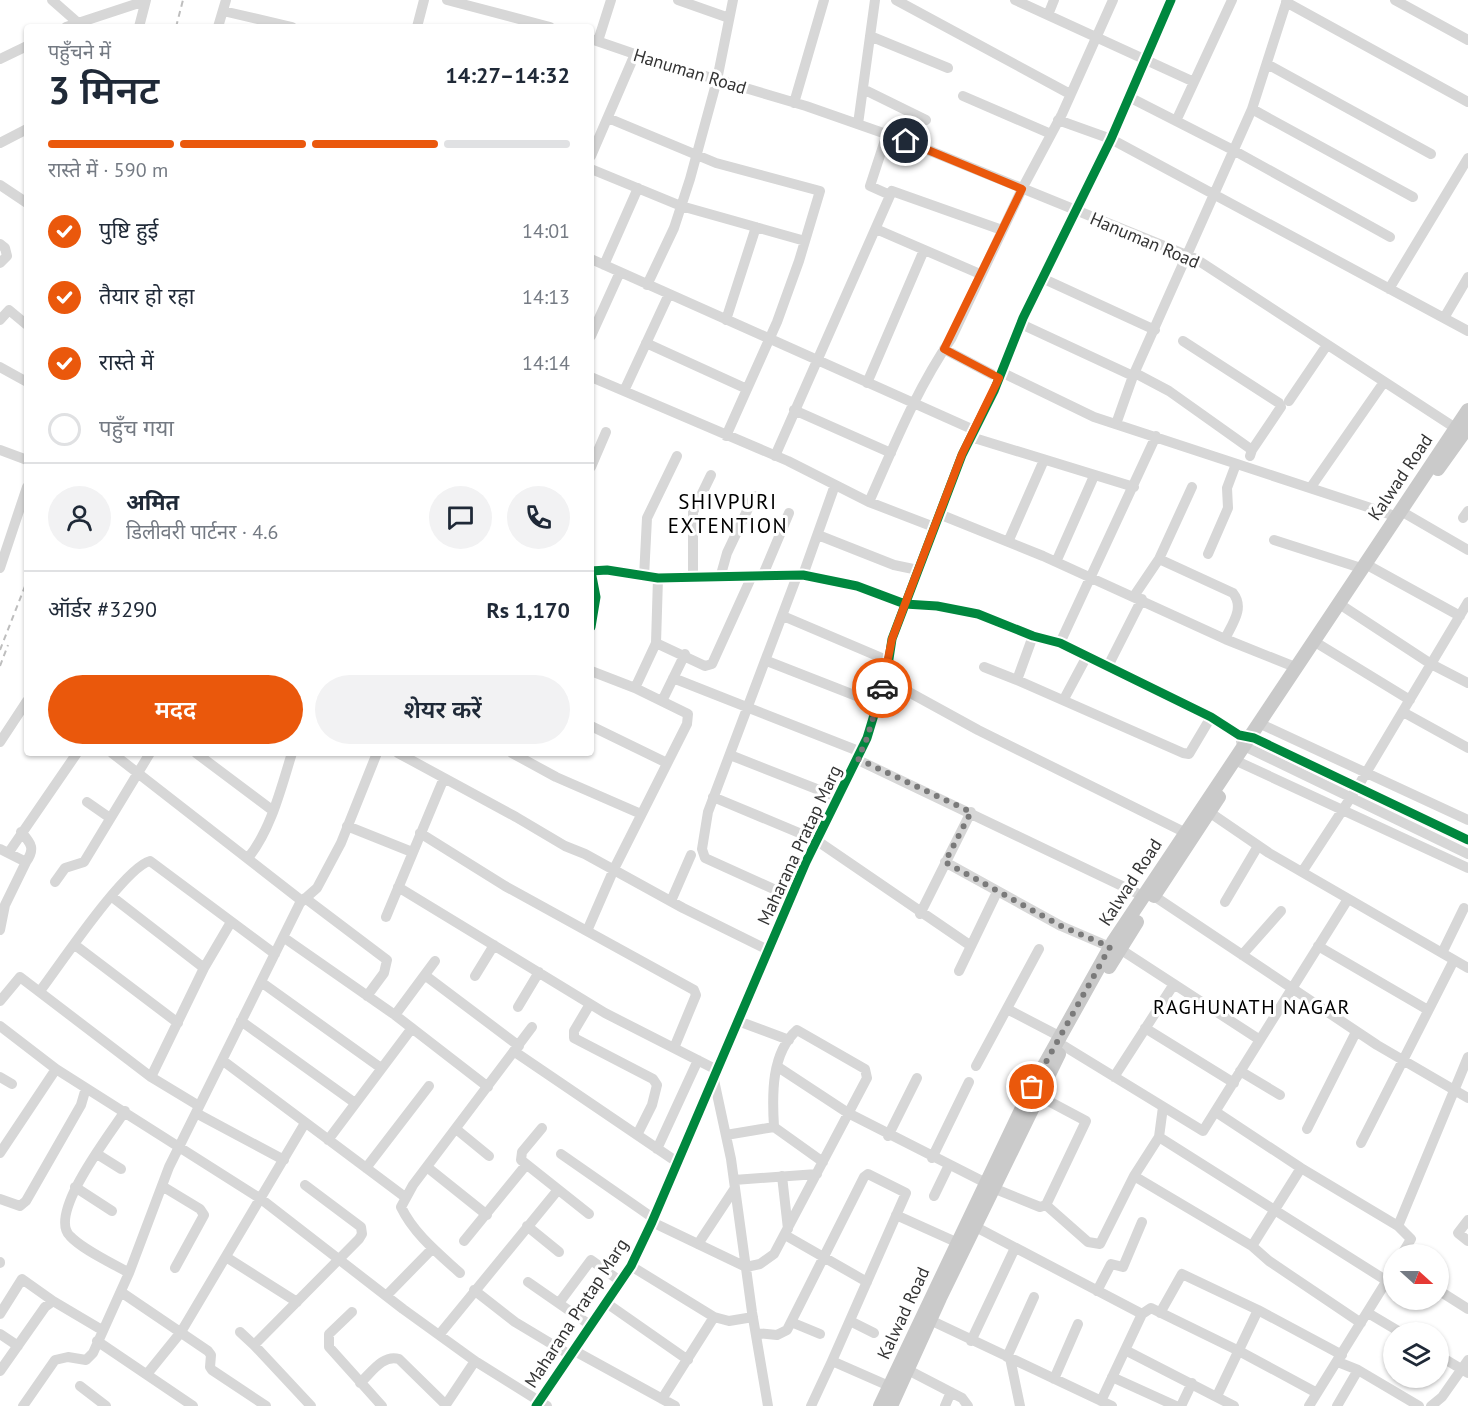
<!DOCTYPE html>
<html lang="hi">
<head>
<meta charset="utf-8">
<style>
  body { margin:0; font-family:"PT Sans","Noto Sans Devanagari",sans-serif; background:#f2f2f3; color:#1f2937; height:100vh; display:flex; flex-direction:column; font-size:22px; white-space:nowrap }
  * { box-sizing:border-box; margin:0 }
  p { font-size:20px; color:#747a83 }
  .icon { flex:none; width:33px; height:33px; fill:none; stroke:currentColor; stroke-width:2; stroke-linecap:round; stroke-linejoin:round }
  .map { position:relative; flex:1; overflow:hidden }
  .details { position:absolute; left:24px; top:24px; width:570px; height:732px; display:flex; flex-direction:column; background:#fff; border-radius:6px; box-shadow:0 2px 4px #0004 }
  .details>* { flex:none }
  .needle { width:39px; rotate:111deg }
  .buttons { position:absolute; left:1383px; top:1244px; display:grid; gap:12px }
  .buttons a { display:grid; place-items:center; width:66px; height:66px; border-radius:50%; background:#fff; box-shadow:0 2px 4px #0004; font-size:30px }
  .pin { position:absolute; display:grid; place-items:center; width:51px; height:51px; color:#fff; margin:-26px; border:3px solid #fff; border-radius:50%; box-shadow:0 2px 6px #0007 }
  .courier { position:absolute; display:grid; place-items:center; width:60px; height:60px; margin:-30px; border:4px solid #ea580c; border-radius:50%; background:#fff; color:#222; box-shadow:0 2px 8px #0007 }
  .summary em { font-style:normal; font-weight:600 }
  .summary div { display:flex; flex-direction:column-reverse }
  .summary { display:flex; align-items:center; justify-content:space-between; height:102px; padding:0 24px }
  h1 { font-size:39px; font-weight:600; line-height:45px }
  .bar { display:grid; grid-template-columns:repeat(4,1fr); gap:9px 6px; align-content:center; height:72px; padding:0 24px }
  .bar i { height:8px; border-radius:4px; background:#e0e1e3 }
  .bar .active { background:#ea580c }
  .bar p { grid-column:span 4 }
  .line { display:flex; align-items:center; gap:15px; padding:0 24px; border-top:2px solid #e0e1e3 }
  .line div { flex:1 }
  .round { display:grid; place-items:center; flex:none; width:63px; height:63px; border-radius:32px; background:#f2f2f3 }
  ol { padding:0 24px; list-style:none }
  li { display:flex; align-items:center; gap:18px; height:66px }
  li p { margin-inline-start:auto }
  li .icon { padding:6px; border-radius:50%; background:#ea580c; color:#fff; stroke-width:4 }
  li:last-child { color:#747a83 }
  li i { width:33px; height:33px; border:3px solid #e0e1e3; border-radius:50% }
  .button { display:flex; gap:12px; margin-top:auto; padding:12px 24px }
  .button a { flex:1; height:69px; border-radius:36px; background:#ea580c; color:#fff; font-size:24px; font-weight:600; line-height:69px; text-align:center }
  .button a+a { background:#f2f2f3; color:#1f2937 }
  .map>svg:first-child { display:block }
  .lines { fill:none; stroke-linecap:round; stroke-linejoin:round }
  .minor { stroke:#d7d7d7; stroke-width:10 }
  .major { stroke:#cacaca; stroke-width:14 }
  .rail { stroke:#bebebe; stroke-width:2; stroke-dasharray:6 4.5; stroke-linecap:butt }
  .cycleway-casing { stroke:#fff; stroke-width:13 }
  .cycleway { stroke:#00873e; stroke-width:9 }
  .done { stroke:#7a7a7a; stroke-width:6; stroke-dasharray:0 10.8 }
  .route { stroke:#ea580c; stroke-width:8 }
  .labels { text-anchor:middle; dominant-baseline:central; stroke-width:6; stroke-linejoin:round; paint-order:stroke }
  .street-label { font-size:18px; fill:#333; stroke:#fff }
  .neighbourhood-label { font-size:20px; letter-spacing:1.5px; fill:#000; stroke:#fff }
  .quarter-label { font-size:21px; letter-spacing:1.5px; fill:#000; stroke:#fff }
</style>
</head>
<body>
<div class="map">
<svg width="1468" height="1406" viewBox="0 0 1468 1406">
  <rect width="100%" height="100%" fill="#fff"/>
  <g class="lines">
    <path class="minor" d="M 52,0 L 77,22
      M 447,0 L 550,27
      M 678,0 L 729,18
      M 896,0 L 1070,94
      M 1015,0 L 1194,82
      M 1395,0 L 1468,40
      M 1286,2 L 1468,102
      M 223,11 L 292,27
      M 1048,15 L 1054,0
      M 66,27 L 145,1
      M 139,27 L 146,0
      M 218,27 L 226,0
      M 417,27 L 424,0
      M 870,36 L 948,68
      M 591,39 L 658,62 L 806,106 L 906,141 L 1196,259 L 1460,431
      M 598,41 L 611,0
      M 0,59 L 27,46
      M 1267,64 L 1431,154
      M 863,89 L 926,120
      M 963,96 L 1051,134
      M 1129,97 L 1233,150 L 1390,237
      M 794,103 L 824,0
      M 1252,109 L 1413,197
      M 608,118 L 716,163 L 820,191 L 799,261 L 777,322 L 726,436
      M 1058,120 L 1111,139 L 1468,331
      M 1176,121 L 1232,0
      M 858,124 L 875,0
      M 887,134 L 870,186 L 890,195
      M 0,143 L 27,129
      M 591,156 L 635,54
      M 591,169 L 681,206 L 805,241
      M 0,185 L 27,203
      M 876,229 L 980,274
      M 0,244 L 5,248 L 7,256 L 0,263
      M 591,259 L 974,430
      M 604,265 L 638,188
      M 1044,279 L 1155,330
      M 647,285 L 674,228 L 690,179 L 717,80 L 733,0
      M 1389,289 L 1468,158
      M 1444,318 L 1468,277
      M 0,320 L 9,310 L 27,325
      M 726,320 L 756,227
      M 1021,324 L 1133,376 L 1252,109 L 1287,0
      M 591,336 L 620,272
      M 1183,341 L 1279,403 L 1281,407 L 1252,450
      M 646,343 L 747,389
      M 944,349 L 999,378
      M 0,367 L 27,382
      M 1001,372 L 1094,417 L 1395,516
      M 1135,373 L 1169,391 L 1252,450 L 1250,456
      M 591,377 L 788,461 L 869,502 L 934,527
      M 867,383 L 924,250
      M 624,391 L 669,294
      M 1289,401 L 1327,345
      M 794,410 L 891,453
      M 1116,424 L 1133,376
      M 971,437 L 1134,487
      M 0,450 L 27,460
      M 775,456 L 892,191 L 1002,230
      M 591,467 L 606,432
      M 1311,487 L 1384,382
      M 869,502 C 894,446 916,390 951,339 L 1022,189 L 1062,114 L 1113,0
      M 939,514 L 1043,556 L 1225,639 L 1295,667
      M 1406,514 L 1468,550
      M 1463,518 L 1468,511
      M 818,535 L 894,565 L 918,570
      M 1274,540 L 1361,568
      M 1008,542 L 1044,460
      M 1208,554 L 1228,508 L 1227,488 L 1236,464
      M 1159,559 L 1233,593 C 1245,608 1232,624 1225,639
      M 1056,562 L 1094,476
      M 1371,567 L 1460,616
      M 0,568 L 27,487
      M 803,575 L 835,485
      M 644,577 L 647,518 L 677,456
      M 762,577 L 789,513
      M 693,578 L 693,512 L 711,475
      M 720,578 L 727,553 L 754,496
      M 1134,596 L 1159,559 L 1192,487
      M 1344,607 L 1431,664 L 1468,683
      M 783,616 L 889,661
      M 591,627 L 596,597 L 591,571 L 607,570 L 658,578 L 803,575 L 857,586 L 905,604 L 937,606 L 978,614 L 1033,636 L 1060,643 L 1211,717 L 1239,735 L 1254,738 L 1468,840
      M 1033,636 L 1017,680 L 1183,753 L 1189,754 L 1211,717
      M 656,643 L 705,666 L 712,664 L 751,578
      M 1060,643 L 1156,436
      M 1320,645 L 1410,700
      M 767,661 L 877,704
      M 1108,666 L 1142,599
      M 984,667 L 1017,680
      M 673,678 L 861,752
      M 885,679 L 978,730 L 1184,832
      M 635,688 L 656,643 L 658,578
      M 1064,699 L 1087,656
      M 662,701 L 685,654
      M 1403,712 L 1468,748
      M 591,726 L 667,763
      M 1265,726 L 1468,820
      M 1241,741 L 1242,745 L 1468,854
      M 0,742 L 27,701
      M 112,753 L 302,901
      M 196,753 L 272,810
      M 398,753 L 516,817 L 565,846 L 585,854 L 683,908 L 768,950
      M 512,753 L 556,777 L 641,814
      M 730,755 L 837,797
      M 858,760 L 1143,896
      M 1241,763 L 1468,868
      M 713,797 L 816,840 L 971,946
      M 87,802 L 110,818
      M 1209,812 L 1269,853 L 1468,968
      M 347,826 L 412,852
      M 21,832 C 32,844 35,849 26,862
      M 420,833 L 505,886 L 694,990 L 696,995 L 674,1048
      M 0,849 L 26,862 L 5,905 L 0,930
      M 9,852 L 77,753
      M 248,858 C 271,830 281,788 292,753
      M 945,862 L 1061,926 L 1110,947
      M 1302,872 L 1357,788 L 1468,602
      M 55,882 L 65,868 L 84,862 L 150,753
      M 398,887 L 605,1013 L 717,1070
      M 1148,892 L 1377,1045 L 1468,1098
      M 111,896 L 204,968
      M 791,897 L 705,858 L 702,849 L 708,812 L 797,576
      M 305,898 L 387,960 L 384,973 L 367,996
      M 671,901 L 691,855
      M 1225,902 L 1258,846
      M 920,914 L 971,812
      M 386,917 L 444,778
      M 587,931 L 614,869 L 687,724 L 688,714 L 635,688 L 591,671
      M 283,937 L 395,1015
      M 75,945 L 178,1023
      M 1318,946 L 1428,1010
      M 1120,949 L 1260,1040
      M 1442,953 L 1464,908
      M 1242,955 L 1281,911
      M 435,961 L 395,1015 L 488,1087
      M 959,971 L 997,892
      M 426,976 L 519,1046
      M 475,976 L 494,945
      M 261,982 L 381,1068
      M 40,991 C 59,966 125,867 150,861 L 275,954
      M 0,1001 L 20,977 L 151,1077 L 199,1106
      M 590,1004 L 574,1031 L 574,1038 L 653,1079 L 657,1085 L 652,1105 L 637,1135
      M 518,1007 L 539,972
      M 1007,1009 L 1059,1036
      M 241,1021 L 355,1103
      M 738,1021 L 789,1040
      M 0,1026 L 56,1069 L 261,1199 L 403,1309 L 475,1361 L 547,1406
      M 1145,1028 L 1234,1083
      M 1064,1046 L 1203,1131 L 1348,899
      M 515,1052 L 677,1162
      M 222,1060 L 405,1197
      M 976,1066 L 1039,949
      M 778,1067 L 848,1113 L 984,1182
      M 1240,1071 L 1280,1095
      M 0,1077 L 12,1084
      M 151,1077 L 204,968 L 231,922
      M 1114,1077 L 1174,984
      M 714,1080 L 731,1159 L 752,1312 L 768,1406
      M 125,1111 C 111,1133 47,1214 70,1236 C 83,1250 112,1263 129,1273
      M 1216,1112 L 1301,1168 L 1398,1226 L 1411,1239 L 1402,1254
      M 196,1113 L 284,1160
      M 542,1128 L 522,1152 L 521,1160 L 589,1214
      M 456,1129 L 489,1156
      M 1307,1129 L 1356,1032
      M 726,1135 L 774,1127
      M 888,1136 L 917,1078
      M 1159,1137 L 1387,1281
      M 328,1140 L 412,1028
      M 1361,1143 L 1454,960
      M 657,1149 L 698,1060
      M 0,1153 L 56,1069
      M 97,1154 L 121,1169
      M 561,1154 L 653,1218
      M 932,1158 L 969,1082
      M 427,1167 L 487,1215
      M 366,1168 L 429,1086
      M 782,1176 L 788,1229
      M 1134,1176 L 1252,1246 L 1269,1261 L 1361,1323
      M 734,1180 L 817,1174
      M 305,1185 L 361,1227 L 362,1234 L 359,1239 L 254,1345 L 311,1406
      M 162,1186 L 200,1209 L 204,1215 L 175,1268
      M 75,1187 L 112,1211
      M 993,1188 L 1040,1207 L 1046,1205 L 1086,1121 L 1039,1096
      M 934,1196 L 949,1165
      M 0,1199 L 20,1206 L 26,1201 L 81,1105 L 86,1088
      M 1046,1205 L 1088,1242 L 1100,1244 L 1134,1176 L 1159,1137 L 1163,1107
      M 896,1215 L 956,1242
      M 1468,1220 L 1458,1233 L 1468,1241
      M 652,1222 L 746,1267 L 760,1264 L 774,1254 L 867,1078 L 865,1069 L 797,1030 C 771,1053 772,1095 774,1127 L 823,1162
      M 527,1226 L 559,1252
      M 974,1226 L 1142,1314
      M 1398,1226 L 1468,1057
      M 785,1235 L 867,1282
      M 464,1241 L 526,1165
      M 698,1244 L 735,1188
      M 1252,1246 L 1301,1168
      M 226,1257 L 297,1302
      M 0,1262 L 0,1263
      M 631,1266 L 714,1317 L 662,1399
      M 460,1273 C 438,1253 414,1234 401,1207 L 413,1185 L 532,1027
      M 528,1282 L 590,1325
      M 474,1290 L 515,1322 L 570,1355
      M 1438,1290 L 1468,1309
      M 1097,1291 L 1111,1264 L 1123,1267 L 1142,1222
      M 121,1292 L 208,1351 L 211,1355 L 210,1367 L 212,1370 L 266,1406
      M 387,1295 L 432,1249
      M 605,1302 L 688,1360
      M 559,1303 L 591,1260 L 620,1281
      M 352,1312 L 329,1334 L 329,1347 L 382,1406
      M 1160,1313 L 1182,1274 L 1258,1310 L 1342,1355
      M 1368,1313 L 1400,1332
      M 0,1314 L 22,1279 L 53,1301
      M 714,1317 L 729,1321 L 753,1317
      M 930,1320 L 1112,1406
      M 850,1321 L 874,1333
      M 791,1322 L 820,1334
      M 240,1332 L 254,1345
      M 756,1333 L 777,1335 L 787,1330 L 864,1177 L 868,1174 L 906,1193 L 832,1361
      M 0,1334 L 18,1346
      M 439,1335 L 557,1191
      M 97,1341 L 193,1406
      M 971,1341 L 1015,1248
      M 573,1350 L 675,1406
      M 1125,1350 L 1234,1406
      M 1438,1355 L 1468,1373
      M 1007,1357 L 1034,1297
      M 1010,1358 L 1020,1406
      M 1338,1362 L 1358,1370 L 1419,1406
      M 908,1370 L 962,1398 L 968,1406
      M 0,1371 L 45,1307 L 53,1301 L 102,1330
      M 147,1374 L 181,1332 L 305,1123
      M 1112,1377 L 1176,1406
      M 1054,1379 L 1078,1324
      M 360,1383 C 371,1373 383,1354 399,1359 L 446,1405
      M 80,1386 L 106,1406
      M 1217,1396 L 1258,1310
      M 1101,1401 L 1142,1314 L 1151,1308 L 1239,1351 L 1317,1393
      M 23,1406 L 55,1360 L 68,1357 L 86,1360 L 93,1353 L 129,1273 L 169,1167 L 300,903 L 317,888 L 341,843 L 377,753
      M 445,1406 L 475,1361
      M 536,1406 L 631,1266 L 652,1222 L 806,862 L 867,738 L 887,672 L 892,639 L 962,455 L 994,391 L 1023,318 L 1111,139 L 1171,0
      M 811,1406 L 832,1361 L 889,1386
      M 945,1406 L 951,1392
      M 1181,1406 L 1192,1383
      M 1309,1406 L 1394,1269
      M 1337,1406 L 1358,1370
      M 1431,1406 L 1442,1397 L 1468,1360"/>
    <path class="major" d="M 1438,469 L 1468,427
      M 1154,896 L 1219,797
      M 1109,967 L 1137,922
      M 880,1406 L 1032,1087 L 1113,942 L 1468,410
      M 891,1406 L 940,1298 L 1059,1054"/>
    <path class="rail" d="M 176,27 L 183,0
      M 0,650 L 27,581
      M 0,666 L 8,645"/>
    <defs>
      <path id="cycleway" d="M 591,627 L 596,597 L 591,571 L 607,570 L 658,578 L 803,575 L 857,586 L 905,604 L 937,606 L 978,614 L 1033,636 L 1060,643 L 1211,717 L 1239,735 L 1254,738 L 1468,840
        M 536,1406 L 631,1266 L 652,1222 L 806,862 L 867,738 L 887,672 L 892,639 L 962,455 L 994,391 L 1023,318 L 1111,139 L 1171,0"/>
    </defs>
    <use href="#cycleway" class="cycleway-casing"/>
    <use href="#cycleway" class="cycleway"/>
  </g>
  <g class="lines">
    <path class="done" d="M 882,688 L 867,738 L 858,759 L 971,812 L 945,862 L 1061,926 L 1110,947 L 1032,1087"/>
    <path class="route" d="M 882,688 L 892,639 L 905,604 L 962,454 L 999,378 L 944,349 L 1022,189 L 906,141"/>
  </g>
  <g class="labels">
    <g class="street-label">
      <text transform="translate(690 71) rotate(17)">Hanuman Road</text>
      <text transform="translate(1145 240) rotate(23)">Hanuman Road</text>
      <text transform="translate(1400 477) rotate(-56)">Kalwad Road</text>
      <text transform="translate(799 845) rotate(-65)">Maharana Pratap Marg</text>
      <text transform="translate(1130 882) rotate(-57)">Kalwad Road</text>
      <text transform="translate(576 1313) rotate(-57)">Maharana Pratap Marg</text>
      <text transform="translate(903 1313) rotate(-65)">Kalwad Road</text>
    </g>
    <g class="neighbourhood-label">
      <text x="1252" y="1007">RAGHUNATH NAGAR</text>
    </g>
    <g class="quarter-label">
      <text x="728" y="501">SHIVPURI<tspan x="728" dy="24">EXTENTION</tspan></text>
    </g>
  </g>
</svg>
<div class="buttons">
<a><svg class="needle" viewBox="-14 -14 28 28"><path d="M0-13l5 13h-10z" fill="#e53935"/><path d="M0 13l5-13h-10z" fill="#747a83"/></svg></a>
<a><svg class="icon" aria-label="layers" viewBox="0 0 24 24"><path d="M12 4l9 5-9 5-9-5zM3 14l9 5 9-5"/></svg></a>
</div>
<div class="pin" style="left:1032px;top:1087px;background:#ea580c"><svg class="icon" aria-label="bag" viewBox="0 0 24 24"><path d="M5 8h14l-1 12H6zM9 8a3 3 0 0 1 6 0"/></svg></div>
<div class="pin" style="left:906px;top:141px;background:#1f2937"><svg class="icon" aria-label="home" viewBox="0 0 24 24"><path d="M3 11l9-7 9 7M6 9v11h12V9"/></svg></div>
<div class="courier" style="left:882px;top:688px"><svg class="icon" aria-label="car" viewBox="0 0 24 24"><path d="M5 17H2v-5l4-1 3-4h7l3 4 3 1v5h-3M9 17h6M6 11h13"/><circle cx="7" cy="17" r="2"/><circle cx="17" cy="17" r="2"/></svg></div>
<section class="details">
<div class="summary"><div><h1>3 मिनट</h1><p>पहुँचने में</p></div><em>14:27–14:32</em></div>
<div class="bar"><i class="active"></i><i class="active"></i><i class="active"></i><i></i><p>रास्ते में · 590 m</p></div>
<ol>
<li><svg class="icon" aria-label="check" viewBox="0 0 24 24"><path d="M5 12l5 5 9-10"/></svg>पुष्टि हुई<p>14:01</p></li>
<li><svg class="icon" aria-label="check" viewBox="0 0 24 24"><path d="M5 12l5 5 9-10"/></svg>तैयार हो रहा<p>14:13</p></li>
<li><svg class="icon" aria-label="check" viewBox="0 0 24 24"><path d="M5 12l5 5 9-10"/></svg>रास्ते में<p>14:14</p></li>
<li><i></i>पहुँच गया</li>
</ol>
<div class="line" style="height:108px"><a class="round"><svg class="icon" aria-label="person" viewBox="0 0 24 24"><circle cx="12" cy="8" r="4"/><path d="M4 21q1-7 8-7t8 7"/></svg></a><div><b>अमित</b><p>डिलीवरी पार्टनर · 4.6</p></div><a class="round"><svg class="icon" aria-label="chat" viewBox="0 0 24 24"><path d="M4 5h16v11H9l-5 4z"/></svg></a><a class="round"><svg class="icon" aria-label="phone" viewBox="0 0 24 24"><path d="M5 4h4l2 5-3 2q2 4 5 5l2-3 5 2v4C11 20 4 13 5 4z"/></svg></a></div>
<div class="line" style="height:78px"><div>ऑर्डर #3290</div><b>Rs 1,170</b></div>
<div class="button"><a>मदद</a><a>शेयर करें</a></div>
</section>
</div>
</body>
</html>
